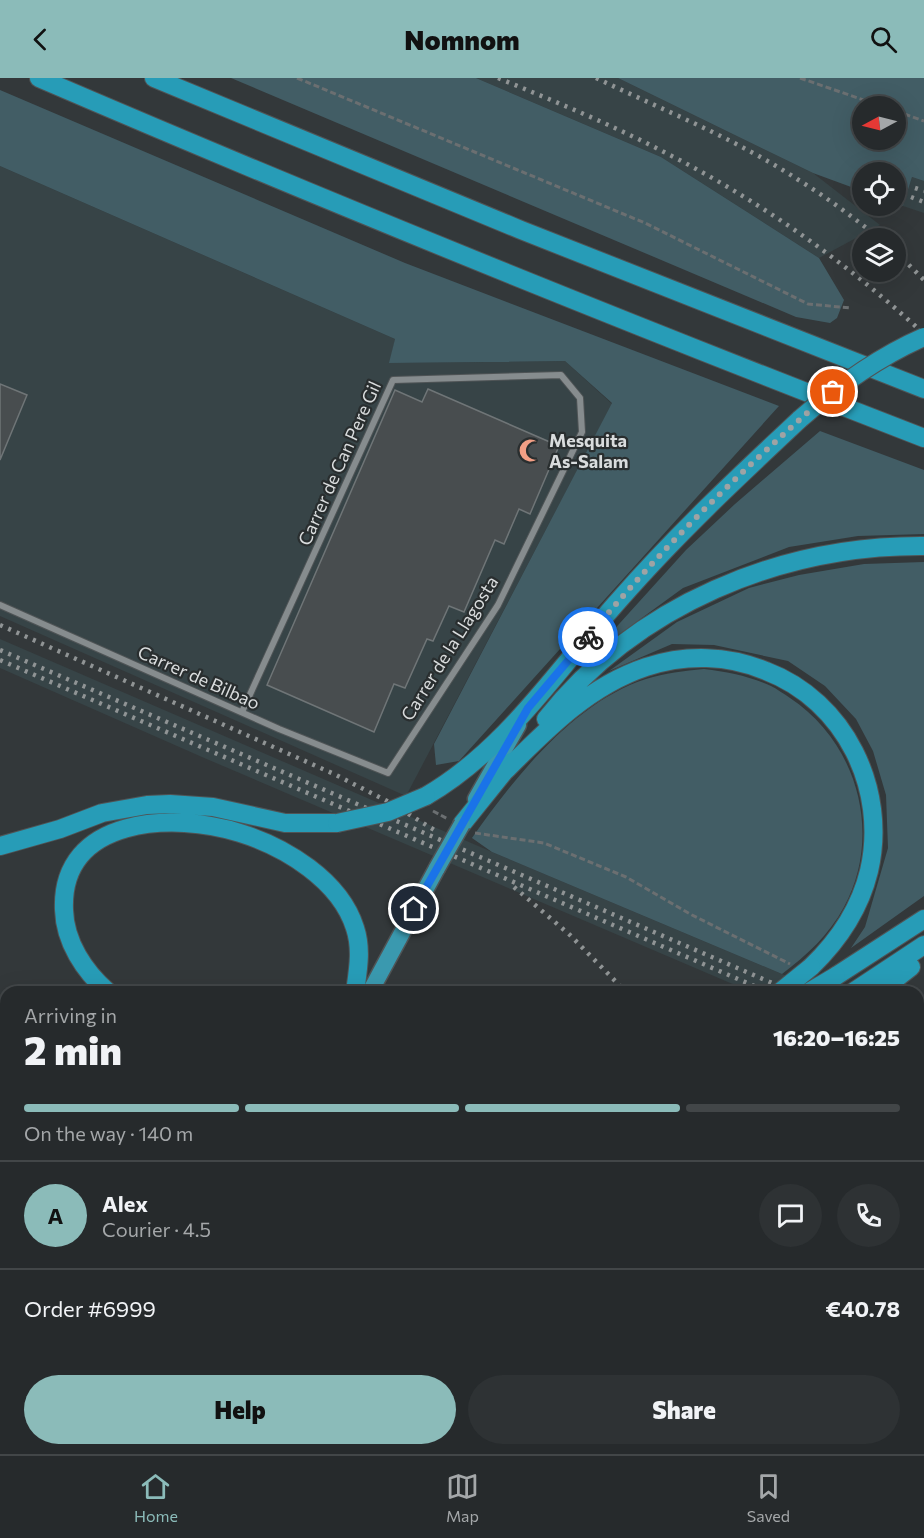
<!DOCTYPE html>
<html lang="en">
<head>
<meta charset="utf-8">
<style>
  body { margin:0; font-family:Commissioner,sans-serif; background:#2e3234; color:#f1f3f6; height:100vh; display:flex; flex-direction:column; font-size:22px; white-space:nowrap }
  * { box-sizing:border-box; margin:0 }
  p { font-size:20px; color:#a4a7a9 }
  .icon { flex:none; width:33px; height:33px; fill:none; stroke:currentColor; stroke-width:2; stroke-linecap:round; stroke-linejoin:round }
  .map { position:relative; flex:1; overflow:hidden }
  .drawer { position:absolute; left:0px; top:908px; width:924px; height:470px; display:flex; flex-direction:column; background:#262a2c; border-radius:18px 18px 0 0; box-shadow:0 6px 24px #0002,0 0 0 2px #424648 }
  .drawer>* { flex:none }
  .needle { width:39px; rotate:263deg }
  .controls { position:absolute; left:852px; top:18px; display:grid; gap:12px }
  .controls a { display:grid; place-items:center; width:54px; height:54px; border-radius:50%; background:#262a2c; box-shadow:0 6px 24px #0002,0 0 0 2px #424648; font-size:30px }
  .pin { position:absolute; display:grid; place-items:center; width:51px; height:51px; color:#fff; margin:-26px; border:3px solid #fff; border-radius:50%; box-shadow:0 2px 6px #0007 }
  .courier { position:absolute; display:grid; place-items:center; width:60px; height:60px; margin:-30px; border:4px solid #1a73e8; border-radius:50%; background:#fff; color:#222; box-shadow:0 2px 8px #0007 }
  .head em { font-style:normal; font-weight:800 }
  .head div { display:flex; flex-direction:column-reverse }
  .head { display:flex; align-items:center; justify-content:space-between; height:102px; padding:0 24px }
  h1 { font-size:39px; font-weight:800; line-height:45px }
  .bar { display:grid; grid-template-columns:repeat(4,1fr); gap:9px 6px; align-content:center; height:72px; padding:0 24px }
  .bar i { height:8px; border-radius:4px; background:#424648 }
  .bar .current { background:#8bbbb9 }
  .bar p { grid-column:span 4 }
  .line { display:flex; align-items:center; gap:15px; padding:0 24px; border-top:2px solid #424648 }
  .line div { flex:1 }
  .round { display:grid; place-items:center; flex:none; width:63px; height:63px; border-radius:32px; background:#2e3234 }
  .cta { display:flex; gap:12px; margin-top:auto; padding:12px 24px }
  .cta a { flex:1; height:69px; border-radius:36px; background:#8bbbb9; color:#111; font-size:24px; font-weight:800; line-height:69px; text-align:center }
  .cta a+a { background:#2e3234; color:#f1f3f6 }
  header { display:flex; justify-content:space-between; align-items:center; height:78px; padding:0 24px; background:#8bbbb9; color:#111; font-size:27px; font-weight:800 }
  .tabs { display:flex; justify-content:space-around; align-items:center; height:84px; border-top:2px solid #424648; background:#262a2c; font-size:16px; color:#a4a7a9 }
  .tabs a { display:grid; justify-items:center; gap:3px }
  .tabs .current { color:#8bbbb9 }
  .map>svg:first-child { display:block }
  .built { fill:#374447 }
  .green { fill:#425d65; fill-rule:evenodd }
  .building { fill:#484d4f; stroke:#6f7577; stroke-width:1.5 }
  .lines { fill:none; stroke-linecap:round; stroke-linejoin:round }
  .minor-casing { stroke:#4f5456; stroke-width:8 }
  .trunk-casing { stroke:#4f5456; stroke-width:19 }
  .motorway-casing { stroke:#4f5456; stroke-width:20 }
  .path { stroke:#6b6f71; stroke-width:3; stroke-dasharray:6 3; stroke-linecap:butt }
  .minor { stroke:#868c8e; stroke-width:6 }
  .trunk { stroke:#3a99af; stroke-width:16 }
  .motorway { stroke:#279cb7; stroke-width:18 }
  .rail { stroke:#909495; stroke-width:4.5; stroke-dasharray:3 6; stroke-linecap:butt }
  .trunk-bridge-casing { stroke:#4f5456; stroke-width:19; stroke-linecap:butt }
  .motorway-bridge-casing { stroke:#4f5456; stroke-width:20; stroke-linecap:butt }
  .trunk-bridge { stroke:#3a99af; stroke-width:16 }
  .motorway-bridge { stroke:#279cb7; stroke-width:18 }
  .done { stroke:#9fa3a4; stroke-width:6; stroke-dasharray:0 10.8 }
  .route { stroke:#1a73e8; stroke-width:8 }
  .labels { text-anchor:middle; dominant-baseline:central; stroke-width:4.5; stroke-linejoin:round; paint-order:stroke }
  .poi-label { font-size:18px; font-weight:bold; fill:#d9dcdd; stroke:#292e2f; text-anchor:start }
  .street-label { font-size:18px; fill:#d9dcdd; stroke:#292e2f }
</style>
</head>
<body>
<header><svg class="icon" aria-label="back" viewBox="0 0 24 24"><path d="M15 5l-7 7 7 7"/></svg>Nomnom<svg class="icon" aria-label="search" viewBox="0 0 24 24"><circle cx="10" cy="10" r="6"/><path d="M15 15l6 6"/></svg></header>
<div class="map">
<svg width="924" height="1376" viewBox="0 0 924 1376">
  <rect width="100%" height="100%" fill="#33383a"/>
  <path class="built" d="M 476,0 L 618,0 L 813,95 L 880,147 L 819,180 L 661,79 Z
    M 0,88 L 395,261 L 390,285 L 565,283 L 612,326 L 406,718 L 0,538 Z
    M 912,99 L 924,103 L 924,135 L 903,128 Z
    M 0,561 L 492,774 L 782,896 L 819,913 L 749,913 L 202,679 L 0,590 Z"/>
  <path class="green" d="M 231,0 L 476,0 L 661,79 L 819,180 L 844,222 L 837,240 L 830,245 L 796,239 Z
    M 618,0 L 924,0 L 924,103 L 912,99 L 903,128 L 896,125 L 896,94 L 862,94 L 862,113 L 813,95 ZM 862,28 L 896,28 L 896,62 L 862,62 Z
    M 0,12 L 405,185 L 779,328 L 459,683 L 436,687 L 434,666 L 612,325 L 565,283 L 389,285 L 395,261 L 0,88 Z
    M 820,353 L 924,392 L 924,456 L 858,458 L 789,469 L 683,510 L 591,577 L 686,472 L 735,426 Z
    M 924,484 L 924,818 L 851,870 L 865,849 L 888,770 L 886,717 L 873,673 L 856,641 L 825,608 L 788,583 L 714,567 L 672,566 L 609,593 L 677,544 L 749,510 L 799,497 L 864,486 Z
    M 704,591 C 728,594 749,598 771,608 C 777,611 784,616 790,620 C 858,665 883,757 844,829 C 829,857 807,877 782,896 L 492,774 L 472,760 C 514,700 574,624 646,601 C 665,595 684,593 704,591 Z
    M 0,1007 L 6,1009 L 6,1069 L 0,1073 Z
    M 0,1275 L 6,1283 L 6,1371 L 82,1371 L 87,1376 L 0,1376 Z"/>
  <path class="building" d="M 0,306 L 27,317 L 0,382 Z
    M 428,311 L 559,368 L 530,436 L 519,431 L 504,466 L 495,462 L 464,534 L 449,528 L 433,563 L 427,561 L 405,610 L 394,606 L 374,654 L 267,607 L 395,312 L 422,324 Z"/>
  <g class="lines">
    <defs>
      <path id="minor" d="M 0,527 L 279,651 L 388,695 L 498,527 L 582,354 L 580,320 L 561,297 L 393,302 L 242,634"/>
      <path id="trunk" d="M 476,721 L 518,647
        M 370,914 L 437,790
        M 183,1376 L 185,1371
        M 208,1376 L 210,1371"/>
      <path id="motorway" d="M 39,0 C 332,126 627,245 924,360
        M 154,0 L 521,152 L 924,311
        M 546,641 C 636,527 781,467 924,468
        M 505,693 C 547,651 589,608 646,589 C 686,576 728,577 766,593 C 845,623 888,711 869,793 C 860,830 838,863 811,889
        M 426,718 C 507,671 559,589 620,521 C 676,457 738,399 800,341
        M 462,746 L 512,684
        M 0,768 L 60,751 L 102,735 L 147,727 L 170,726 L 213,729 L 285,745 L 337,745
        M 836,898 L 924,841
        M 108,914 C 84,893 65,864 64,832 C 60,738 175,734 240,755 C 285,769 340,802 355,850 C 362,871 358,892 355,914
        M 853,914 L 924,867
        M 879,914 L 911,889
        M 0,935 L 6,936
        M 0,964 L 6,966
        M 0,994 L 6,996"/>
    </defs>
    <use href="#minor" class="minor-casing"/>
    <use href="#trunk" class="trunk-casing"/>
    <use href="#motorway" class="motorway-casing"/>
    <path class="path" d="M 297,0 L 645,145 L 808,226 L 851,230
      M 800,0 L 881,28
      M 896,33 L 924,43
      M 433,733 L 448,741
      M 475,755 L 544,765 L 626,799 L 692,837 L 790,886
      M 918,944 L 924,946
      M 0,1076 L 6,1083
      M 905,1371 L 907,1376
      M 148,1376 L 149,1371"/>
    <use href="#minor" class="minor"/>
    <use href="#trunk" class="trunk"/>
    <use href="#motorway" class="motorway"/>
    <path class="rail" d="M 498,0 C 554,23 610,46 664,74 C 759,122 846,184 924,256
      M 596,0 C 663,32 734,60 797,101 C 826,119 853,139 879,160
      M 915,110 L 924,113
      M 911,119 L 924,124
      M 896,174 L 924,202
      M 0,547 L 334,696 L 389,724 L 436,753
      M 0,572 L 793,914
      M 0,582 L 768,914
      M 514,809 L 570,857 L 626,914
      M 918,967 L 924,970
      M 918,978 L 924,981
      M 0,1167 L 6,1175
      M 165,1371 L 169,1376
      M 857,1371 L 858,1376"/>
    <defs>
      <path id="trunk-bridge" d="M 437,790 L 462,746"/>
      <path id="motorway-bridge" d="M 800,341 C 838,308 878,279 924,259
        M 337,745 L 388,734 L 426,718
        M 780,914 L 811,889
        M 809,914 L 836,898"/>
    </defs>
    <use href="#trunk-bridge" class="trunk-bridge-casing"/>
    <use href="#motorway-bridge" class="motorway-bridge-casing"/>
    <use href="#trunk-bridge" class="trunk-bridge"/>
    <use href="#motorway-bridge" class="motorway-bridge"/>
  </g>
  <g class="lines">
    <path class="done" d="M 588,559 C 642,494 699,434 761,377 C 785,355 808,333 833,314"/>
    <path class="route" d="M 414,831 L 528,630 L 588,559"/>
  </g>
  <defs>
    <symbol id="mosque-bare" viewBox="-9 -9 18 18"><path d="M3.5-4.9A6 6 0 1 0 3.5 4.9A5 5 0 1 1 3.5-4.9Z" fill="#f39f85" stroke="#292e2f" stroke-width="2.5" paint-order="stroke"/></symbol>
  </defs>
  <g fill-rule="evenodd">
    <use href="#mosque-bare" x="514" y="356" width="33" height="33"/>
  </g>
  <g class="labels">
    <g class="poi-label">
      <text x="549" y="362">Mesquita<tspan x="549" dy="21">As-Salam</tspan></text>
    </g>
    <g class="street-label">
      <text transform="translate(339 385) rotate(-66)">Carrer de Can Pere Gil</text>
      <text transform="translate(449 570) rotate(-58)">Carrer de la Llagosta</text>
      <text transform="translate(199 599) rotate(24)">Carrer de Bilbao</text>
    </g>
  </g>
</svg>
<div class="controls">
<a><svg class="needle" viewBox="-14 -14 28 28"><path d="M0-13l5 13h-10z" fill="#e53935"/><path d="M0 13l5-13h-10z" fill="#a4a7a9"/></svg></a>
<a><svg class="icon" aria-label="locate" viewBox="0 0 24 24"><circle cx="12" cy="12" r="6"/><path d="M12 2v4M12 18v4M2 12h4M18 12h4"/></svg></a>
<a><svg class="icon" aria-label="layers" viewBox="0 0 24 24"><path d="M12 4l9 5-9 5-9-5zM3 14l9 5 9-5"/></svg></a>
</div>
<div class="pin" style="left:833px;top:314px;background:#ea580c"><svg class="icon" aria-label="bag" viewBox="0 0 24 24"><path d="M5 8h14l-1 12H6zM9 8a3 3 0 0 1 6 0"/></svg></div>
<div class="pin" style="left:414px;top:831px;background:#1f2937"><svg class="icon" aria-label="home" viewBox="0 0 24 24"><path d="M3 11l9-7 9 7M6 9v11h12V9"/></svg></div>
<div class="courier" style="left:588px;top:559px"><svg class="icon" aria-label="bike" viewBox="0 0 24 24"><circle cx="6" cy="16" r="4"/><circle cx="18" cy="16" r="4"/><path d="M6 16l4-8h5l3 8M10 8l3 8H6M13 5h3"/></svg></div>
<section class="drawer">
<div class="head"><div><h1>2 min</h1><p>Arriving in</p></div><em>16:20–16:25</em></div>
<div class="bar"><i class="current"></i><i class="current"></i><i class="current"></i><i></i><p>On the way · 140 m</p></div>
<div class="line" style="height:108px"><b class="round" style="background:#8bbbb9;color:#111">A</b><div><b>Alex</b><p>Courier · 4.5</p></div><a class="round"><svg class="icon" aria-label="chat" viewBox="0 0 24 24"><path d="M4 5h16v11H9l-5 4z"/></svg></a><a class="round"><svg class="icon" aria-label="phone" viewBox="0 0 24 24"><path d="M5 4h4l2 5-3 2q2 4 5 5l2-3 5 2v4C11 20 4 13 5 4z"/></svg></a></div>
<div class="line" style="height:78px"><div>Order #6999</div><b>€40.78</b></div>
<div class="cta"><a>Help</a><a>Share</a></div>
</section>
</div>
<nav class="tabs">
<a class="current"><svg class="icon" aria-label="home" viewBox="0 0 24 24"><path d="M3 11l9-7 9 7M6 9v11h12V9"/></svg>Home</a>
<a><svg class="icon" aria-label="map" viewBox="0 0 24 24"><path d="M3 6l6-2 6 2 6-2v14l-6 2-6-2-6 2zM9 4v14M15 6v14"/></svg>Map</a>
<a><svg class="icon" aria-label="saved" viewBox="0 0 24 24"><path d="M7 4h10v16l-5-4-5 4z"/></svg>Saved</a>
</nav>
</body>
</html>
